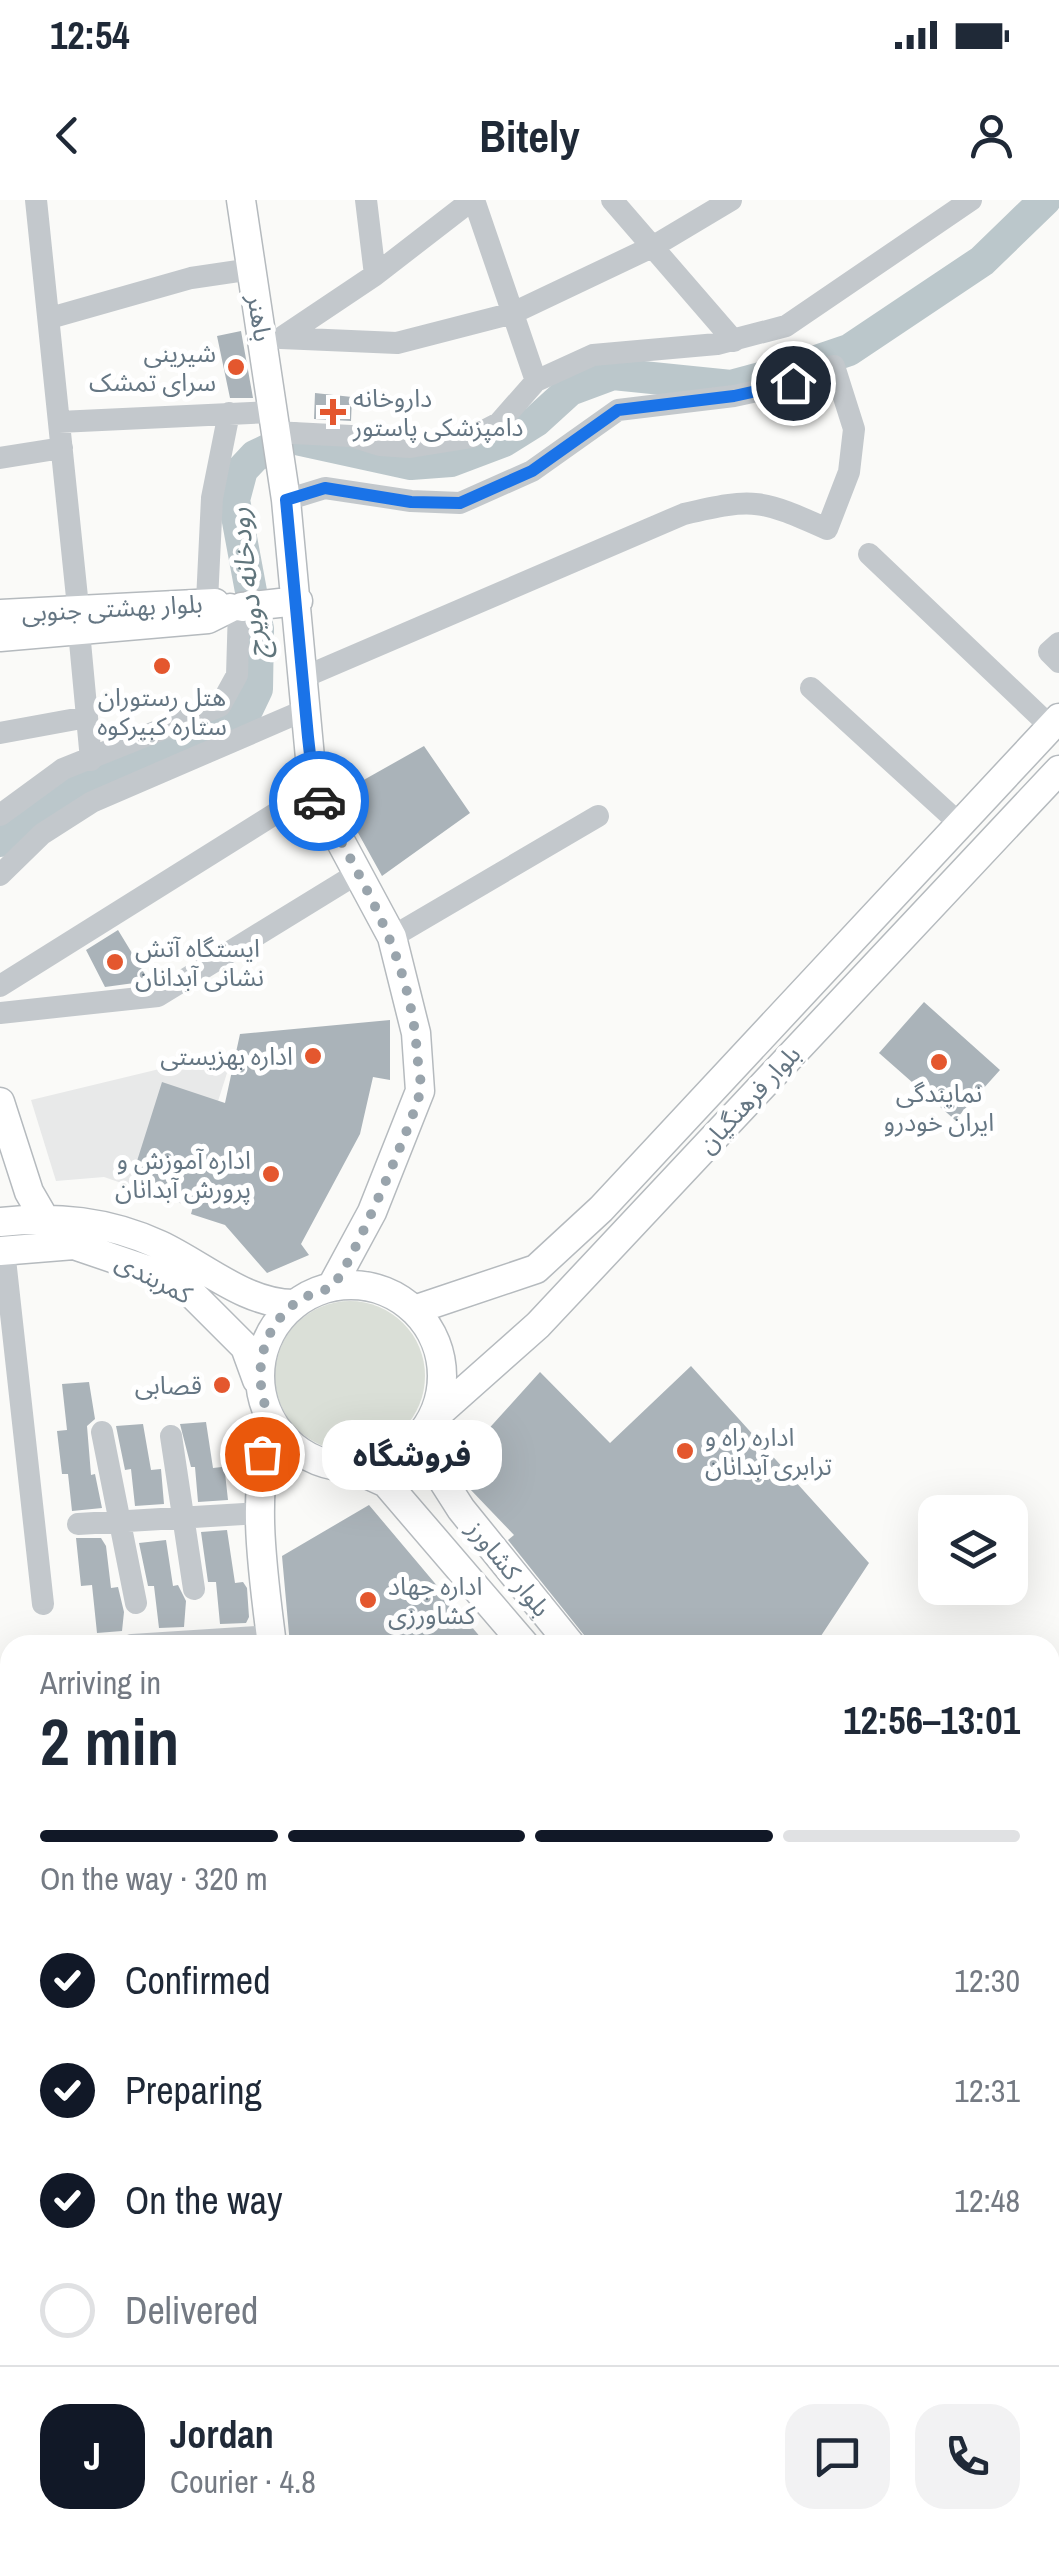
<!DOCTYPE html>
<html lang="en">
<head>
<meta charset="utf-8">
<style>
  body { margin:0; font-family:"Archivo Narrow","Noto Sans Arabic",sans-serif; background:#f2f2f3; color:#1f2937; height:100vh; display:flex; flex-direction:column; font-size:38px; white-space:nowrap }
  * { box-sizing:border-box; margin:0 }
  p { font-size:32px; color:#747a83 }
  .icon { flex:none; width:55px; height:55px; fill:none; stroke:currentColor; stroke-width:2; stroke-linecap:round; stroke-linejoin:round }
  .map { position:relative; flex:1; overflow:hidden }
  .panel { position:absolute; left:0px; top:1435px; width:1060px; height:930px; display:flex; flex-direction:column; background:#fff; border-radius:30px 30px 0 0; box-shadow:0 10px 40px #0002 }
  .panel>* { flex:none }
  .tools { position:absolute; left:918px; top:1295px; display:grid; gap:20px }
  .tools a { display:grid; place-items:center; width:110px; height:110px; border-radius:20px; background:#fff; box-shadow:0 10px 40px #0002; font-size:50px }
  .pin { position:absolute; display:grid; place-items:center; width:85px; height:85px; color:#fff; margin:-42px; border:5px solid #fff; border-radius:50%; box-shadow:0 2px 10px #0007 }
  .courier { position:absolute; display:grid; place-items:center; width:100px; height:100px; margin:-50px; border:8px solid #1a73e8; border-radius:50%; background:#fff; color:#222; box-shadow:0 2px 12px #0007 }
  .bubble { position:absolute; height:70px; border-radius:30px; background:#fff; box-shadow:0 10px 40px #0002; font-size:32px; font-weight:700; line-height:70px; text-align:center }
  .summary em { font-style:normal; font-weight:700 }
  .summary div { display:flex; flex-direction:column-reverse }
  .summary { display:flex; align-items:center; justify-content:space-between; height:170px; padding:0 40px }
  h1 { font-size:65px; font-weight:700; line-height:75px }
  .bar { display:grid; grid-template-columns:repeat(4,1fr); gap:15px 10px; align-content:center; height:120px; padding:0 40px }
  .bar i { height:12px; border-radius:8px; background:#e0e1e3 }
  .bar .on { background:#111827 }
  .bar p { grid-column:span 4 }
  .line { display:flex; align-items:center; gap:25px; padding:0 40px; border-top:2px solid #e0e1e3 }
  .line div { flex:1 }
  .round { display:grid; place-items:center; flex:none; width:105px; height:105px; border-radius:30px; background:#f2f2f3 }
  ol { padding:0 40px; list-style:none }
  li { display:flex; align-items:center; gap:30px; height:110px }
  li p { margin-inline-start:auto }
  li .icon { padding:10px; border-radius:50%; background:#111827; color:#fff; stroke-width:4 }
  li:last-child { color:#747a83 }
  li i { width:55px; height:55px; border:5px solid #e0e1e3; border-radius:50% }
  .status { display:flex; justify-content:space-between; align-items:center; height:70px; padding:0 50px; background:#fff; direction:ltr }
  .status svg { height:28px; fill:currentColor }
  header { display:flex; justify-content:space-between; align-items:center; height:130px; padding:0 40px; background:#fff; font-size:45px; font-weight:700 }
  .map>svg:first-child { display:block }
  .built { fill:#e8e9e9 }
  .green { fill:#dadfd7 }
  .lines { fill:none; stroke-linecap:round; stroke-linejoin:round }
  .river { stroke:#bbc7cb; stroke-width:32 }
  .building { fill:#aab3b9 }
  .major-casing { stroke:#b5babe; stroke-width:31 }
  .minor { stroke:#c3c8cc; stroke-width:22 }
  .major { stroke:#fff; stroke-width:28 }
  .done { stroke:#99a4ac; stroke-width:10; stroke-dasharray:0 18 }
  .route { stroke:#1a73e8; stroke-width:12 }
  .poi-dot { fill:#e4572e; stroke:#fff; stroke-width:4 }
  .labels { text-anchor:middle; dominant-baseline:central; stroke-width:10; stroke-linejoin:round; paint-order:stroke }
  .street-label { font-size:25px; fill:#657683; stroke:#fff }
  .poi-label { font-size:25px; fill:#657683; stroke:#fff; text-anchor:end }
  .water-label { font-size:28px; font-style:italic; fill:#60757c; stroke:#fff }
</style>
</head>
<body>
<div class="status"><b>12:54</b><svg viewBox="0 0 49 12"><path d="M0 12V9h3v3zM5 12V6h3v6zM10 12V3h3v9zM15 12V0h3v12zM26 1h20v11H26zM47 4h2v5h-2z"/></svg></div>
<header><svg class="icon" aria-label="back" viewBox="0 0 24 24"><path d="M15 5l-7 7 7 7"/></svg>Bitely<svg class="icon" aria-label="person" viewBox="0 0 24 24"><circle cx="12" cy="8" r="4"/><path d="M4 21q1-7 8-7t8 7"/></svg></header>
<div class="map">
<svg width="1059" height="2365" viewBox="0 0 1059 2365">
  <rect width="100%" height="100%" fill="#fafaf8"/>
  <path class="built" d="M 234,851 L 185,1005 L 104,977 L 56,981 L 31,900 Z"/>
  <path class="green" d="M275 1176a75 75 0 1 1 150 0a75 75 0 1 1-150 0Z"/>
  <g class="lines">
    <path class="river" d="M 0,641 L 67,588 L 222,525 L 247,510 L 257,489 L 258,429 L 234,300 L 242,270 L 255,256 L 292,238 L 411,264 L 451,261 L 504,241 L 536,221 L 570,190 L 613,174 L 731,186 L 790,170 L 849,150 L 982,61 L 1045,0"/>
  </g>
  <path class="building" d="M 241,131 L 253,198 L 230,198 L 217,136 Z
    M 315,193 L 352,197 L 351,221 L 314,219 Z
    M 424,546 L 470,613 L 382,676 L 337,595 Z
    M 118,730 L 149,781 L 105,787 L 86,750 Z
    M 924,802 L 1000,870 L 955,920 L 879,853 Z
    M 390,820 L 390,880 L 373,877 L 360,934 L 301,1044 L 309,1055 L 267,1073 L 225,1025 L 191,1014 L 195,1000 L 131,980 L 162,882 L 225,903 L 240,834 Z
    M 691,1166 L 869,1363 L 815,1445 L 592,1445 L 508,1340 L 514,1335 L 469,1288 L 455,1266 L 540,1172 L 610,1243 Z
    M 89,1182 L 95,1219 L 87,1226 L 91,1275 L 95,1274 L 102,1308 L 72,1311 L 68,1274 L 62,1274 L 57,1231 L 67,1230 L 62,1184 Z
    M 206,1222 L 213,1268 L 222,1267 L 225,1273 L 228,1300 L 198,1302 L 195,1267 L 191,1267 L 180,1224 Z
    M 143,1224 L 151,1270 L 161,1269 L 164,1304 L 135,1306 L 131,1269 L 125,1270 L 116,1226 Z
    M 369,1305 L 487,1445 L 290,1445 L 282,1356 Z
    M 227,1330 L 235,1383 L 243,1382 L 247,1388 L 249,1417 L 246,1423 L 220,1424 L 216,1382 L 208,1382 L 201,1332 Z
    M 76,1338 L 101,1338 L 106,1346 L 111,1388 L 118,1387 L 124,1412 L 122,1431 L 97,1433 L 92,1385 L 81,1386 Z
    M 166,1340 L 173,1386 L 178,1385 L 186,1401 L 184,1427 L 159,1428 L 154,1386 L 148,1386 L 139,1343 Z"/>
  <g class="lines">
    <defs>
      <path id="major" d="M 241,0 L 286,300 L 313,590 L 392,737 L 416,833 L 420,891 L 372,1012 L 332,1086
        M 242,407 L 298,401
        M 0,414 L 215,403
        M 0,437 L 208,419 L 230,408
        M 0,902 L 29,992 L 51,1030
        M 0,1022 C 56,1016 108,1021 160,1045 C 203,1065 245,1104 294,1104
        M 0,1051 L 74,1045 L 159,1074 L 191,1093 L 245,1147 L 257,1180
        M260 1176a91 91 0 1 1 182 0a91 91 0 1 1-182 0Z
        M 414,1110 L 536,1069 L 601,1009 L 1059,518
        M 431,1220 L 538,1125 L 1059,570
        M 417,1240 L 461,1309 L 571,1445
        M 353,1268 L 386,1283 L 525,1445
        M 272,1445 C 263,1373 250,1292 272,1223
        M 1050,2047 L 1059,2056
        M 318,2365 L 318,2355
        M 342,2365 L 343,2355"/>
    </defs>
    <use href="#major" class="major-casing"/>
    <path class="minor" d="M 36,0 L 78,407
      M 366,0 L 375,75
      M 474,0 L 536,181
      M 612,0 L 734,141
      M 50,118 L 191,78 L 252,69
      M 281,138 L 397,143 L 513,113 L 654,46 L 731,0
      M 281,138 L 375,75 L 472,0
      M 59,222 L 271,212
      M 274,232 L 351,236 L 380,245 L 410,247 L 472,237 L 499,223 L 536,181 L 593,155 L 717,144 L 786,126 L 971,0
      M 0,258 L 62,248
      M 286,300 L 325,288 L 411,301 L 460,303 L 532,271 L 618,210 L 734,196 L 793,183 L 834,166 L 854,229 L 849,272 L 827,329 C 762,300 755,297 684,314 L 302,478
      M 869,354 L 1051,527
      M 207,401 L 212,298 L 229,213
      M 79,431 L 91,560
      M 1059,443 L 1049,452 L 1059,462
      M 811,488 L 961,625
      M 0,533 L 87,517
      M 0,615 L 63,569 L 220,506 L 237,475 L 239,408
      M 0,675 L 42,634 L 92,602 L 305,510
      M 392,737 L 598,616
      M 0,786 L 313,590
      M 0,813 L 158,796 L 358,673
      M 4,1050 L 43,1404
      M 102,1232 L 136,1403
      M 171,1236 L 194,1389
      M 78,1324 L 260,1313
      M 132,1445 L 271,1436
      M 1050,2129 L 1059,2145
      M 1050,2234 L 1059,2250
      M 1050,2351 L 1058,2365
      M 256,2355 L 267,2365
      M 593,2355 L 595,2365
      M 644,2355 L 648,2365
      M 699,2355 L 704,2365
      M 757,2355 L 762,2365
      M 814,2355 L 819,2365
      M 926,2355 L 932,2365
      M 985,2355 L 991,2365
      M 468,2365 L 469,2355
      M 847,2365 L 865,2355"/>
    <use href="#major" class="major"/>
  </g>
  <g class="lines">
    <path class="done" d="M 262,1254 L 272,1223 C 251,1180 258,1130 298,1101 C 308,1094 324,1092 332,1086 C 348,1074 416,915 420,892 C 422,880 418,866 417,854 C 411,758 363,683 319,601"/>
    <path class="route" d="M 319,601 L 314,590 L 308,537 L 286,300 L 325,288 L 411,302 L 460,303 L 532,271 L 618,210 L 734,196 L 793,183"/>
  </g>
  <g class="poi-dot">
    <circle cx="236" cy="167" r="10"/>
    <path d="M328 197h10v10h10v10h-10v10h-10v-10h-10v-10h10z"/>
    <circle cx="162" cy="466" r="10"/>
    <circle cx="115" cy="762" r="10"/>
    <circle cx="313" cy="856" r="10"/>
    <circle cx="939" cy="862" r="10"/>
    <circle cx="271" cy="974" r="10"/>
    <circle cx="222" cy="1185" r="10"/>
    <circle cx="685" cy="1251" r="10"/>
    <circle cx="368" cy="1400" r="10"/>
  </g>
  <g class="labels">
    <g class="street-label">
      <text transform="translate(260 118) rotate(81)">باهنر</text>
      <text transform="translate(112 408) rotate(-3)">بلوار بهشتی جنوبی</text>
      <text transform="translate(749 899) rotate(-47)">بلوار فرهنگیان</text>
      <text transform="translate(154 1078) rotate(27)">کمربندی</text>
      <text transform="translate(509 1368) rotate(51)">بلوار کشاورز</text>
    </g>
    <g class="poi-label">
      <text x="216" y="153">شیرینی<tspan x="216" dy="29">سرای تمشک</tspan></text>
      <text x="353" y="198" text-anchor="start">داروخانه<tspan x="353" dy="29">دامپزشکی پاستور</tspan></text>
      <text x="162" y="497" text-anchor="middle">هتل رستوران<tspan x="162" dy="29">ستاره کبیرکوه</tspan></text>
      <text x="135" y="748" text-anchor="start">ایستگاه آتش<tspan x="135" dy="29">نشانی آبدانان</tspan></text>
      <text x="293" y="856">اداره بهزیستی</text>
      <text x="939" y="893" text-anchor="middle">نمایندگی<tspan x="939" dy="29">ایران خودرو</tspan></text>
      <text x="251" y="960">اداره آموزش و<tspan x="251" dy="29">پرورش آبدانان</tspan></text>
      <text x="202" y="1185">قصابی</text>
      <text x="705" y="1237" text-anchor="start">اداره راه و<tspan x="705" dy="29">ترابری آبدانان</tspan></text>
      <text x="388" y="1386" text-anchor="start">اداره جهاد<tspan x="388" dy="29">کشاورزی</tspan></text>
    </g>
    <g class="water-label">
      <text transform="translate(247 383) rotate(-97)">رودخانه دویرج</text>
    </g>
  </g>
</svg>
<div class="tools">
<a><svg class="icon" aria-label="layers" viewBox="0 0 24 24"><path d="M12 4l9 5-9 5-9-5zM3 14l9 5 9-5"/></svg></a>
</div>
<div class="pin" style="left:262px;top:1254px;background:#ea580c"><svg class="icon" aria-label="bag" viewBox="0 0 24 24"><path d="M5 8h14l-1 12H6zM9 8a3 3 0 0 1 6 0"/></svg></div>
<div class="pin" style="left:793px;top:183px;background:#1f2937"><svg class="icon" aria-label="home" viewBox="0 0 24 24"><path d="M3 11l9-7 9 7M6 9v11h12V9"/></svg></div>
<div class="courier" style="left:319px;top:601px"><svg class="icon" aria-label="car" viewBox="0 0 24 24"><path d="M5 17H2v-5l4-1 3-4h7l3 4 3 1v5h-3M9 17h6M6 11h13"/><circle cx="7" cy="17" r="2"/><circle cx="17" cy="17" r="2"/></svg></div>
<div class="bubble" style="left:322px;top:1220px;width:180px">فروشگاه</div>
<section class="panel">
<div class="summary"><div><h1>2 min</h1><p>Arriving in</p></div><em>12:56–13:01</em></div>
<div class="bar"><i class="on"></i><i class="on"></i><i class="on"></i><i></i><p>On the way · 320 m</p></div>
<ol>
<li><svg class="icon" aria-label="check" viewBox="0 0 24 24"><path d="M5 12l5 5 9-10"/></svg>Confirmed<p>12:30</p></li>
<li><svg class="icon" aria-label="check" viewBox="0 0 24 24"><path d="M5 12l5 5 9-10"/></svg>Preparing<p>12:31</p></li>
<li><svg class="icon" aria-label="check" viewBox="0 0 24 24"><path d="M5 12l5 5 9-10"/></svg>On the way<p>12:48</p></li>
<li><i></i>Delivered</li>
</ol>
<div class="line" style="height:180px"><b class="round" style="background:#111827;color:#fff">J</b><div><b>Jordan</b><p>Courier · 4.8</p></div><a class="round"><svg class="icon" aria-label="chat" viewBox="0 0 24 24"><path d="M4 5h16v11H9l-5 4z"/></svg></a><a class="round"><svg class="icon" aria-label="phone" viewBox="0 0 24 24"><path d="M5 4h4l2 5-3 2q2 4 5 5l2-3 5 2v4C11 20 4 13 5 4z"/></svg></a></div>
</section>
</div>
</body>
</html>
